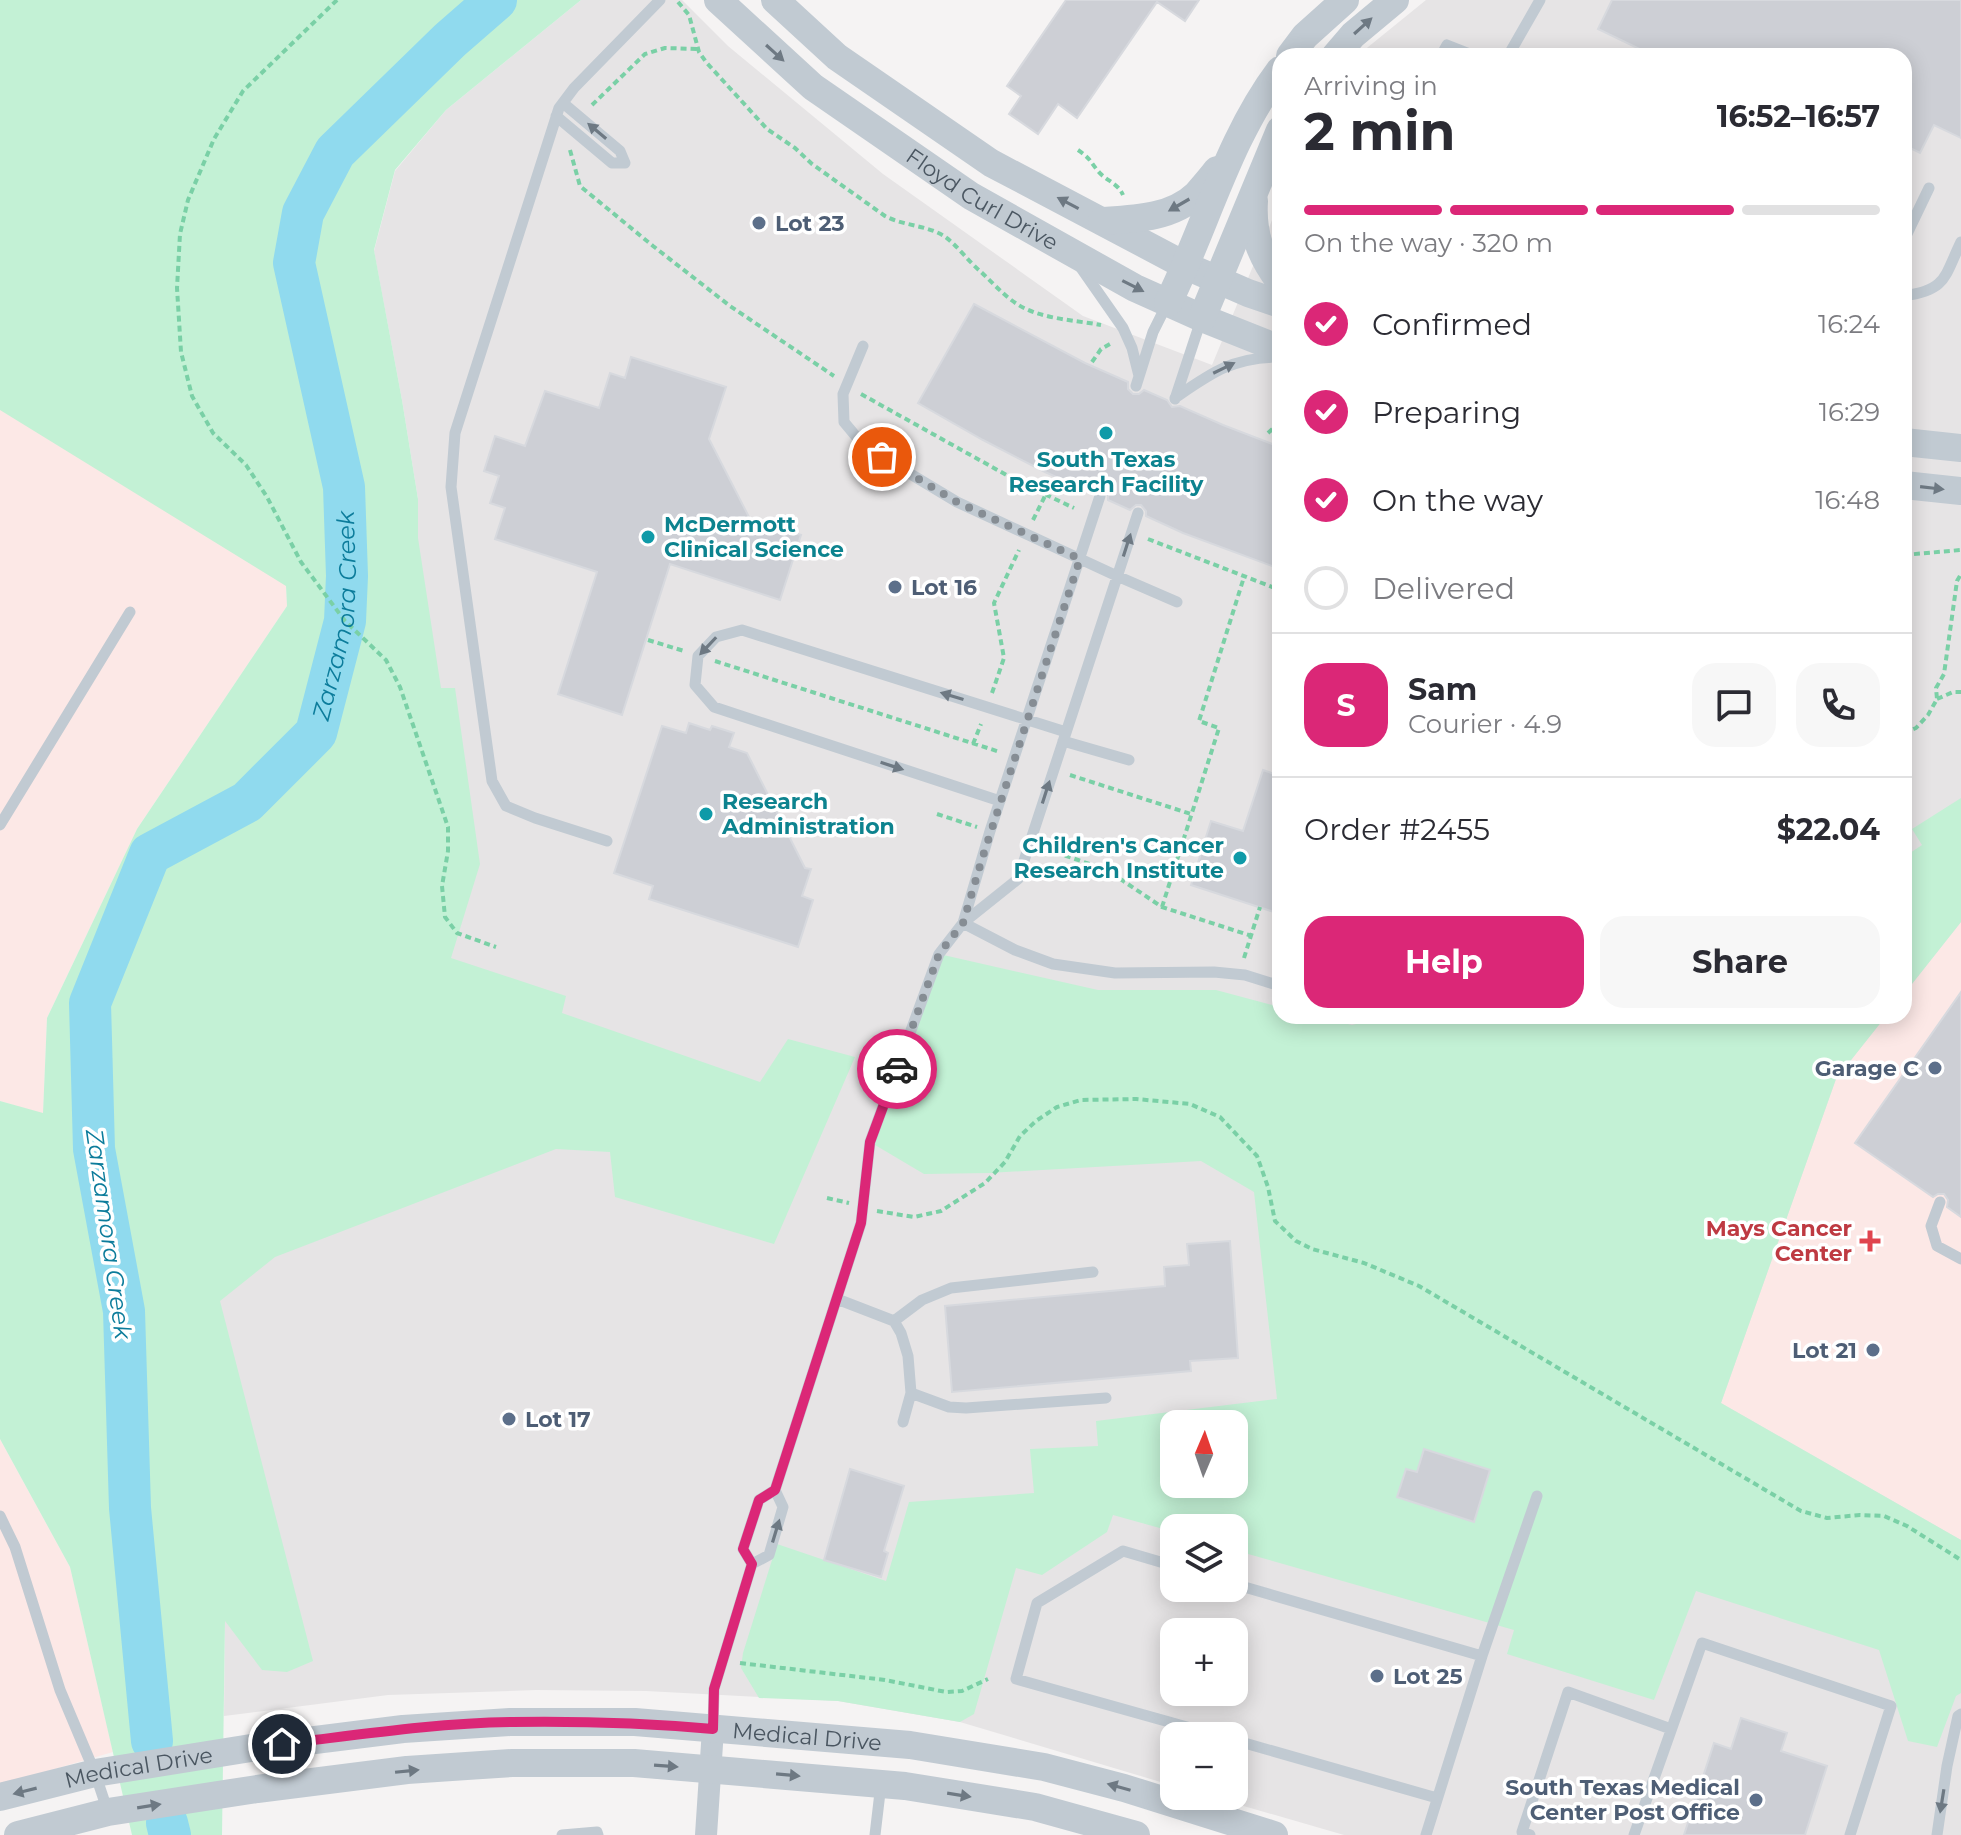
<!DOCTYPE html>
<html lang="en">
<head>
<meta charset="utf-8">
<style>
  body { margin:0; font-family:Montserrat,sans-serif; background:#f7f7f7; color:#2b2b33; height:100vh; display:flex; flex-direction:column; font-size:30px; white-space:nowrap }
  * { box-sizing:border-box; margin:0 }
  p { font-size:26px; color:#7c7c81 }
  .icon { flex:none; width:44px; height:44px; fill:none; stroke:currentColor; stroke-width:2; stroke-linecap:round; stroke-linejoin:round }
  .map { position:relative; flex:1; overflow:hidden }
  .drawer { position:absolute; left:1272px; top:48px; width:640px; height:976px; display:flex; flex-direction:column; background:#fff; border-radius:24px; box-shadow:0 4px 20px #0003 }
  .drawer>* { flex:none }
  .needle { width:52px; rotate:2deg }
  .buttons { position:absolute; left:1160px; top:1410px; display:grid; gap:16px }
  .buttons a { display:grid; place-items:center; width:88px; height:88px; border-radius:16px; background:#fff; box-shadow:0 4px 20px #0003; font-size:40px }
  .pin { position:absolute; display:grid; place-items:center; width:68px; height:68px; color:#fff; margin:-34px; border:4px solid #fff; border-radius:50%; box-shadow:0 2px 8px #0007 }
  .courier { position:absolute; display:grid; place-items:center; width:80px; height:80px; margin:-40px; border:6px solid #db2777; border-radius:50%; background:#fff; color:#222; box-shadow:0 2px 10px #0007 }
  .head em { font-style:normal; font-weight:700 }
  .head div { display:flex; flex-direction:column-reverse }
  .head { display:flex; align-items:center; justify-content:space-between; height:136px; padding:0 32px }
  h1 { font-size:52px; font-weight:700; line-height:60px }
  .bar { display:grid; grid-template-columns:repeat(4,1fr); gap:12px 8px; align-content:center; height:96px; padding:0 32px }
  .bar i { height:10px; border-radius:6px; background:#e1e1e2 }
  .bar .selected { background:#db2777 }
  .bar p { grid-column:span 4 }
  .line { display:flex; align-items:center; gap:20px; padding:0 32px; border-top:2px solid #e1e1e2 }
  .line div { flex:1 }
  .round { display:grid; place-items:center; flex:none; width:84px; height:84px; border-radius:24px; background:#f7f7f7 }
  ol { padding:0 32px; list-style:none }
  li { display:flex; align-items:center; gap:24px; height:88px }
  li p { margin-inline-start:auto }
  li .icon { padding:8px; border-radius:50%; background:#db2777; color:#fff; stroke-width:4 }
  li:last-child { color:#7c7c81 }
  li i { width:44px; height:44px; border:4px solid #e1e1e2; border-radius:50% }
  .primary-button { display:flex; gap:16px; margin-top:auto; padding:16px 32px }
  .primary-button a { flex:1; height:92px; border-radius:24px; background:#db2777; color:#fff; font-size:32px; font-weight:700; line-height:92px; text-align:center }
  .primary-button a+a { background:#f7f7f7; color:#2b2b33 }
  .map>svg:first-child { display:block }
  .education { fill:#e6e4e5; fill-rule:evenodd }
  .medical { fill:#fce8e6 }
  .green { fill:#c3f1d5; fill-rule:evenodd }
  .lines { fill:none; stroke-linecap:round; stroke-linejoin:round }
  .river { stroke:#90daee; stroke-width:42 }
  .building { fill:#cdcfd5; stroke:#d7d9de; stroke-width:2 }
  .path { stroke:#7ad0a6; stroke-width:4; stroke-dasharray:6 4; stroke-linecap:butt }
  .service { stroke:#c1cad2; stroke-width:11 }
  .minor { stroke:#c1cad2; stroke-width:22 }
  .tertiary { stroke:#c1cad2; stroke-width:28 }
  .oneway { fill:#6e7983 }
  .done { stroke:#868d94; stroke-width:8; stroke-dasharray:0 14.4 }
  .route { stroke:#db2777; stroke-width:10 }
  .service-dot { fill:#5c6f8a; stroke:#fff; stroke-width:3 }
  .culture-dot { fill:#0f9aa8; stroke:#fff; stroke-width:3 }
  .health-dot { fill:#e0444e; stroke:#fff; stroke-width:3 }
  .labels { text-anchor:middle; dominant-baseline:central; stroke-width:7; stroke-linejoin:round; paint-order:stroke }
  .street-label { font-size:22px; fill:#4a5661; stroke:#fff }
  .service-label { font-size:22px; font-weight:bold; fill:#4e5e75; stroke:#fff; text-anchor:start }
  .culture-label { font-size:22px; font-weight:bold; fill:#0d838f; stroke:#fff; text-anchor:start }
  .health-label { font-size:22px; font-weight:bold; fill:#be3a42; stroke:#fff; text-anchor:end }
  .water-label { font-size:24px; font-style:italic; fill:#0c7c9b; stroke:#fff }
</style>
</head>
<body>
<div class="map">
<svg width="1961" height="1835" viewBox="0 0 1961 1835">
  <rect width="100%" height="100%" fill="#f5f3f3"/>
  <path class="education" d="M 581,0 L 682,0 L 728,46 L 883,174 L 1083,316 L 1212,365 L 1275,213 L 1280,194 L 1280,1016 L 1904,1016 L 1904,56 L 1357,56 L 1426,0 L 1961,0 L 1961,1835 L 1344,1835 L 1209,1796 L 1234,1796 L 1234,1736 L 1174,1736 L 1174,1786 L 960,1722 L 838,1701 L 646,1691 L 536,1690 L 388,1695 L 224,1716 L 225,1619 L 176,1059 L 418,499 L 402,400 L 374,251 L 395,171 L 446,110 ZM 1174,1424 L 1234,1424 L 1234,1484 L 1174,1484 ZM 1174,1528 L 1234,1528 L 1234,1588 L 1174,1588 ZM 1174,1632 L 1234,1632 L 1234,1692 L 1174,1692 Z"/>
  <path class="medical" d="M 0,288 L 285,561 L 287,606 L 137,829 L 47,1018 L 43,1114 L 0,1101 Z
    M 1961,922 L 1961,1540 L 1721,1403 L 1836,1079 L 1886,1016 L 1904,1016 L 1904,994 Z
    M 0,1439 L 70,1567 L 113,1752 L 0,1785 Z"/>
  <path class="green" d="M 0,0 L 581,0 L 446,110 L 395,170 L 374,250 L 402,400 L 418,499 L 418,538 L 441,688 L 455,688 L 480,864 L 451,958 L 566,996 L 562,1013 L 760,1082 L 788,1039 L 855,1057 L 774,1244 L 615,1197 L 610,1152 L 556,1149 L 275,1257 L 220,1301 L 313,1661 L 287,1672 L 262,1670 L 225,1621 L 222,1835 L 132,1835 L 70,1567 L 0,1439 L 0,1101 L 43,1113 L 47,1018 L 137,829 L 287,606 L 286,586 L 0,410 Z
    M 1961,798 L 1961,922 L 1904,994 L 1904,857 L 1922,845 L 1912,829 Z
    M 939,954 L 1098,990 L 1216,990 L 1280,1007 L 1280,1016 L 1316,1016 L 1352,1025 L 1388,1016 L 1508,1016 L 1522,1019 L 1523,1016 L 1886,1016 L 1836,1079 L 1721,1403 L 1961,1540 L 1961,1693 L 1956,1696 L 1937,1747 L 1908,1741 L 1879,1650 L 1696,1591 L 1654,1700 L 1507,1654 L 1514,1630 L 1234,1550 L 1234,1528 L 1174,1528 L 1174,1532 L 1113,1515 L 1107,1532 L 1042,1575 L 1016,1568 L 974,1714 L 960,1722 L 838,1701 L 759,1698 L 741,1668 L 743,1653 L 777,1544 L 886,1581 L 909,1502 L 1034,1493 L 1030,1449 L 1098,1446 L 1096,1421 L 1277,1399 L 1254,1192 L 1201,1161 L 989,1173 L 924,1174 L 870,1142 ZM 1174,1424 L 1234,1424 L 1234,1484 L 1174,1484 Z"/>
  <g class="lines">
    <g class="river">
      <path id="s1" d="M 152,1741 L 130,1508 L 124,1311 L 94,1149 L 90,1003 L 150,854 L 247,802 L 316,733 L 345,621 L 347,576 L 344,487 L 294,263 L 303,213 L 335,152 L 450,40 L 496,0"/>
      <path d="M 167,1823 L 170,1835"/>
    </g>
  </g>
  <path class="building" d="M 1066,0 L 1199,0 L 1185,21 L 1157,2 L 1077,118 L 1058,104 L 1038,134 L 1009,114 L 1021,96 L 1007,86 Z
    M 1612,0 L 1961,0 L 1961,138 L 1934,125 L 1920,153 L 1904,145 L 1904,56 L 1654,56 L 1598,29 Z
    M 974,304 L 1085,363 L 1128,382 L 1128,389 L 1133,394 L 1139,394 L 1144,390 L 1167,400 L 1172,407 L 1180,406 L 1223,425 L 1280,447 L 1280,569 L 1183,533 L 1146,516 L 1146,511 L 1141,505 L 1136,505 L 1130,510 L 1108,500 L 1108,494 L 1103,488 L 1098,488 L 1092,493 L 1045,472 L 983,440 L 918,403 Z
    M 631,357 L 726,387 L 709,439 L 750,519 L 801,535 L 780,600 L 670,564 L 622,715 L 558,694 L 597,572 L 495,539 L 505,508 L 490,503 L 499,476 L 484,471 L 495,436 L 525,446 L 545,391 L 599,408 L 610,373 L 625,378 Z
    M 689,723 L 710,730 L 712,726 L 734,733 L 729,747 L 747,753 L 805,868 L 811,869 L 802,896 L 813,900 L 798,947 L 649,899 L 653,886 L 614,873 L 662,726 L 686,733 Z
    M 1263,770 L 1280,776 L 1280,914 L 1191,885 L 1211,821 L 1243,831 Z
    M 1961,992 L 1961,1217 L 1947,1207 L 1948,1200 L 1944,1194 L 1938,1194 L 1933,1197 L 1855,1143 Z
    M 1230,1241 L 1238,1358 L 1190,1361 L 1191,1371 L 952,1392 L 945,1306 L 1165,1286 L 1164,1267 L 1189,1265 L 1187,1244 Z
    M 1424,1449 L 1490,1470 L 1474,1522 L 1397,1497 L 1406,1469 L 1417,1472 Z
    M 850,1469 L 904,1486 L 884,1551 L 888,1553 L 881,1577 L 824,1560 Z
    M 1741,1718 L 1787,1733 L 1781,1751 L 1827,1766 L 1805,1835 L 1684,1835 L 1714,1743 L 1731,1749 Z"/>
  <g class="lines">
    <path class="path" d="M 337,0 L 243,91 L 214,139 L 188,200 L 180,234 L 177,288 L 181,352 L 192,396 L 213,433 L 246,465 L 267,497 L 301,562 L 345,621 L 386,660 L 400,687 L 448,827 L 448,851 L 442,886 L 445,917 L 457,933 L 496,947
      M 678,2 L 689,15 L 699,52 L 706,62 L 767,129 L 795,148 L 812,164 L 885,216 C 904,226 926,225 944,236 C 956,244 968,261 980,271 C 992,282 1003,295 1017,304 C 1040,319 1074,320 1101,325
      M 592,105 L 645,54 L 665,48 L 699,49
      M 570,150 L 580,186 L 653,246 L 730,306 L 834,376
      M 1078,150 C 1091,159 1089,160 1098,171 C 1106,181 1118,183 1123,195
      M 1092,362 L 1101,349 L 1110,344
      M 861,394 L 1019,482 L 1074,508
      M 1268,433 L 1280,422
      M 1033,520 L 1053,480
      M 1148,539 L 1280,590
      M 1904,555 L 1961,550
      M 648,640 L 684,651
      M 715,661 L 1000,752
      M 992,693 L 1004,658 L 994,603 L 1019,550
      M 1937,699 L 1953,692 L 1961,692
      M 1904,733 L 1916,728 L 1928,715 L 1937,699 L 1936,688 L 1944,674 L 1957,581 L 1961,574
      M 973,744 L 981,724
      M 1070,775 L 1191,814
      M 937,814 L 977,827
      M 1046,849 L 1107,870 L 1162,907 L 1252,936
      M 1162,907 L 1219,728 L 1199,721 L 1244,577
      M 1244,958 L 1260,907
      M 827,1198 L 849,1203
      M 877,1211 L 914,1217 L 941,1211 L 985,1183 L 1005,1162 L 1020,1136 L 1036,1121 L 1057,1107 L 1081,1100 L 1136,1099 L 1190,1104 L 1220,1117 L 1257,1156 L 1268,1187 L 1275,1221 L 1296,1241 L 1312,1249 L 1364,1263 L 1419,1286 L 1801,1511 L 1827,1518 L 1860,1515 L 1884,1516 L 1907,1526 L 1961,1560
      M 740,1663 L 885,1680 L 946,1692 L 962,1691 L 988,1679"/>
    <path class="service" d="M 1441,56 L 1447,45 L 1475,56
      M 1508,56 L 1540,0
      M 556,116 L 612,163 L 625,163 L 620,151 L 563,103
      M 1904,240 L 1929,188
      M 1079,265 L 1123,328 L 1132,348 L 1139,376
      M 1904,296 C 1947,290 1944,277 1961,242
      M 863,346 L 843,394 L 844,422 L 864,446 L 957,502 L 1117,576 L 1177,602
      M 1136,386 L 1153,332 L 1167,304
      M 1175,398 C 1210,374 1231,358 1276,357
      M 1175,399 L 1201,320
      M 1063,741 L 1129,760
      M 1000,801 L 714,707 L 695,685 L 698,656 L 716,637 L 742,630 L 1066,732
      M 0,825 L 130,612
      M 607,841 L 535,818 L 506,806 L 492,781 L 451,487 L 455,433 L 559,108 L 574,88 L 660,0
      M 963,923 L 990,831 L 1100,496
      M 963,923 L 1015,950 L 1053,964 L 1115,973 L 1214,972 L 1245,975 L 1280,986
      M 1940,1202 L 1931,1226 L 1937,1246 L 1961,1259
      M 837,1299 L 894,1321 L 901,1333 L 908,1356 L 911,1393 L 903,1422
      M 894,1321 L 922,1300 L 951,1288 L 1093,1272
      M 911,1393 L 949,1407 L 966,1408 L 1106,1398
      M 0,1516 L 15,1547 L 60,1690 L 95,1773 L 108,1812
      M 752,1564 L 769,1555 L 783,1507 L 775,1490
      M 1174,1566 L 1123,1551 L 1037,1603 L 1016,1679 L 1219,1736
      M 1234,1584 L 1482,1656 L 1426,1835
      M 1482,1656 L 1537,1496
      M 713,1729 L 714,1689 L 752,1564 L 743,1549 L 759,1500 L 775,1490 L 861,1223 L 870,1142 L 939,954 L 963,923 L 1018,879 L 1138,513
      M 1234,1740 L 1437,1798
      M 562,1835 L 597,1832 L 598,1835
      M 875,1835 L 881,1784
      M 1530,1835 L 1522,1832 L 1568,1692 L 1671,1729
      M 1634,1835 L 1702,1643 L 1891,1706 L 1850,1835
      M 1937,1835 L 1947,1766 L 1958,1716 L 1961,1714"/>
    <path class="minor" d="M 706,1835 L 713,1729"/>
    <g class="tertiary">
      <path id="s2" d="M 718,0 L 813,87 L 971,196 L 1135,288 L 1202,318 L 1280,349"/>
      <path d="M 775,0 L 837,57 L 991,163 L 1186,266 L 1248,293 L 1280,304"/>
      <path d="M 1290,56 L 1305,36 L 1345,0"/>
      <path d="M 1335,56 L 1353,35 L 1395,0"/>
      <path d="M 1254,201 C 1252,234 1260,255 1280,282"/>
      <path d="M 1102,221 C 1135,219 1172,218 1197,194 C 1204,186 1211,178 1217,170"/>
      <path d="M 1168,303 C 1206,226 1228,139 1280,70"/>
      <path d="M 1202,318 L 1280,130"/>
      <path d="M 1904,442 L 1961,448"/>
      <path d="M 1904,485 L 1961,491"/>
      <path id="s3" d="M 0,1797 L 95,1773 L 251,1748 L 403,1729 L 510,1722 L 635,1722 L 910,1745 L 1044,1767 L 1124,1788 L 1274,1835"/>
      <path d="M 18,1835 L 108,1812 L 257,1789 L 407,1770 L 512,1763 L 634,1763 L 905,1786 L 1035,1807 L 1136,1835"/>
    </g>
  </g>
  <defs><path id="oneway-solid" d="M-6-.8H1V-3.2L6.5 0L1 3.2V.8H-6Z" transform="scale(2)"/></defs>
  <g class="oneway">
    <use href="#oneway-solid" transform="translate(1363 26) rotate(-42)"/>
    <use href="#oneway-solid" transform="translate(775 53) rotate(42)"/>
    <use href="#oneway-solid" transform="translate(597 131) rotate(-140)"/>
    <use href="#oneway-solid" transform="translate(1068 203) rotate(-152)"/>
    <use href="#oneway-solid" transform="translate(1179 205) rotate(150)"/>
    <use href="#oneway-solid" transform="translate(1133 286) rotate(27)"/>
    <use href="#oneway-solid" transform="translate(1224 368) rotate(-26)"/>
    <use href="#oneway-solid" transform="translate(1932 488) rotate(7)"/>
    <use href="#oneway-solid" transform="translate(1127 545) rotate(-72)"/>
    <use href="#oneway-solid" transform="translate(708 646) rotate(133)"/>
    <use href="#oneway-solid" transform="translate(952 696) rotate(-163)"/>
    <use href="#oneway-solid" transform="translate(892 766) rotate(18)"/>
    <use href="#oneway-solid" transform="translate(1046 792) rotate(-72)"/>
    <use href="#oneway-solid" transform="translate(776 1531) rotate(-73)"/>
    <use href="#oneway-solid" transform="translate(666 1766) rotate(4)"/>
    <use href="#oneway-solid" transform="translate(407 1771) rotate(-6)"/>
    <use href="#oneway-solid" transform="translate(788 1775) rotate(5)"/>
    <use href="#oneway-solid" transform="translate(1119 1787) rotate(-164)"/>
    <use href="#oneway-solid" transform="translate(25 1791) rotate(166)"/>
    <use href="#oneway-solid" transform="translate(959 1795) rotate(9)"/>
    <use href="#oneway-solid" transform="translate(1942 1801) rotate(99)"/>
    <use href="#oneway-solid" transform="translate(149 1806) rotate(-9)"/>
  </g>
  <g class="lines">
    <path class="done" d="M 882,457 L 957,502 L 1080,559 L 982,859 L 963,923 L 939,954 L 897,1069"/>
    <path class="route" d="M 282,1744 C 358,1735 435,1723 512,1722 C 580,1721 646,1723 713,1729 L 714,1689 L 752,1564 L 743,1549 L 759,1500 L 775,1490 L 861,1223 L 870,1142 L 897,1069"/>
  </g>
  <g class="service-dot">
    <circle cx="759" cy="223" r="8"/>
    <circle cx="895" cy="587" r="8"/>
    <circle cx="1935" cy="1068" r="8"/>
    <circle cx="1873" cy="1350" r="8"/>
    <circle cx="509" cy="1419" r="8"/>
    <circle cx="1377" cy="1676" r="8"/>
    <circle cx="1756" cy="1800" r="8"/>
  </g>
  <g class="culture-dot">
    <circle cx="1106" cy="433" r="8"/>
    <circle cx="648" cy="537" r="8"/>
    <circle cx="706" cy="814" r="8"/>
    <circle cx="1240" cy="858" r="8"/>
  </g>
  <path class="health-dot" d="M1866 1229h8v8h8v8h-8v8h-8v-8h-8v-8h8z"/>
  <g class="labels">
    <g class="street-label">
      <text stroke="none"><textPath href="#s2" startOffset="332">Floyd Curl Drive</textPath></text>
      <text stroke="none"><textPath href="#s3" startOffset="814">Medical Drive</textPath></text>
      <text stroke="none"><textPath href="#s3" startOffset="142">Medical Drive</textPath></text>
    </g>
    <g class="service-label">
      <text x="775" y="223">Lot 23</text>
      <text x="911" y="587">Lot 16</text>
      <text x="1919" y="1068" text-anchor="end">Garage C</text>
      <text x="1857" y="1350" text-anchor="end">Lot 21</text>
      <text x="525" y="1419">Lot 17</text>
      <text x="1393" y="1676">Lot 25</text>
      <text x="1740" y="1787" text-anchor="end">South Texas Medical<tspan x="1740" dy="25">Center Post Office</tspan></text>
    </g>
    <g class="culture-label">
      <text x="1106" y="459" text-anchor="middle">South Texas<tspan x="1106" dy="25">Research Facility</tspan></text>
      <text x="664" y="524">McDermott<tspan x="664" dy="25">Clinical Science</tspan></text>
      <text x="722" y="801">Research<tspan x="722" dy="25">Administration</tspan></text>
      <text x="1224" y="845" text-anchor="end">Children's Cancer<tspan x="1224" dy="25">Research Institute</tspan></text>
    </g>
    <g class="health-label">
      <text x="1852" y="1228">Mays Cancer<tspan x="1852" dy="25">Center</tspan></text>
    </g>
    <g class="water-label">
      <text stroke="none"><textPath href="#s1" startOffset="1230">Zarzamora Creek</textPath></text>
      <text transform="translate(109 1234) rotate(82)">Zarzamora Creek</text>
    </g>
  </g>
</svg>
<div class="buttons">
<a><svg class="needle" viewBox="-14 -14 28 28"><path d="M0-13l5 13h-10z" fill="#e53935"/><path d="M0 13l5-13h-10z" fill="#7c7c81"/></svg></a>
<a><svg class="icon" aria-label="layers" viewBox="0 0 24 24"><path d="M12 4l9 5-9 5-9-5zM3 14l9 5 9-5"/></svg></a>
<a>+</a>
<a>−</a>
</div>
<div class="pin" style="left:882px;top:457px;background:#ea580c"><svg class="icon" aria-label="bag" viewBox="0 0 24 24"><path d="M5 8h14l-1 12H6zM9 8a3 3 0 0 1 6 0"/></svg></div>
<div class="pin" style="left:282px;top:1744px;background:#1f2937"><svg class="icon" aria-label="home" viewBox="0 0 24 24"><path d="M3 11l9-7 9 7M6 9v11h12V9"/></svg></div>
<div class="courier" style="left:897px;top:1069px"><svg class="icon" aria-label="car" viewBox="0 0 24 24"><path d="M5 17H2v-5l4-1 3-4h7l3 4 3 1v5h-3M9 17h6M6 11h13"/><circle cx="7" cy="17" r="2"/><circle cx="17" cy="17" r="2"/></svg></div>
<section class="drawer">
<div class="head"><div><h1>2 min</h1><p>Arriving in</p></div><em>16:52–16:57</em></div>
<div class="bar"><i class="selected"></i><i class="selected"></i><i class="selected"></i><i></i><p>On the way · 320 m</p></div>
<ol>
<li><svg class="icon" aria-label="check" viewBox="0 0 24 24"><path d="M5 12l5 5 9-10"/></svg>Confirmed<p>16:24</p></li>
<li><svg class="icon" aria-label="check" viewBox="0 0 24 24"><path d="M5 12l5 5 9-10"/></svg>Preparing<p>16:29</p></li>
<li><svg class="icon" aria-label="check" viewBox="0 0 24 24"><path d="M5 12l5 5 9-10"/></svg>On the way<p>16:48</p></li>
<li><i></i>Delivered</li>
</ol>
<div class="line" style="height:144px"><b class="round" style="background:#db2777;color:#fff">S</b><div><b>Sam</b><p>Courier · 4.9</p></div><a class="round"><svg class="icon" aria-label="chat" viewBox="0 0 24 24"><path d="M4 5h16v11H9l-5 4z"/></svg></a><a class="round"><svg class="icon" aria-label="phone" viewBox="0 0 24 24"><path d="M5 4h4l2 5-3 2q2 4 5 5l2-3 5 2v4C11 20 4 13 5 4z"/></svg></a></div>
<div class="line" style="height:104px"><div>Order #2455</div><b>$22.04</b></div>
<div class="primary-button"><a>Help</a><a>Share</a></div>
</section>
</div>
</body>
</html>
